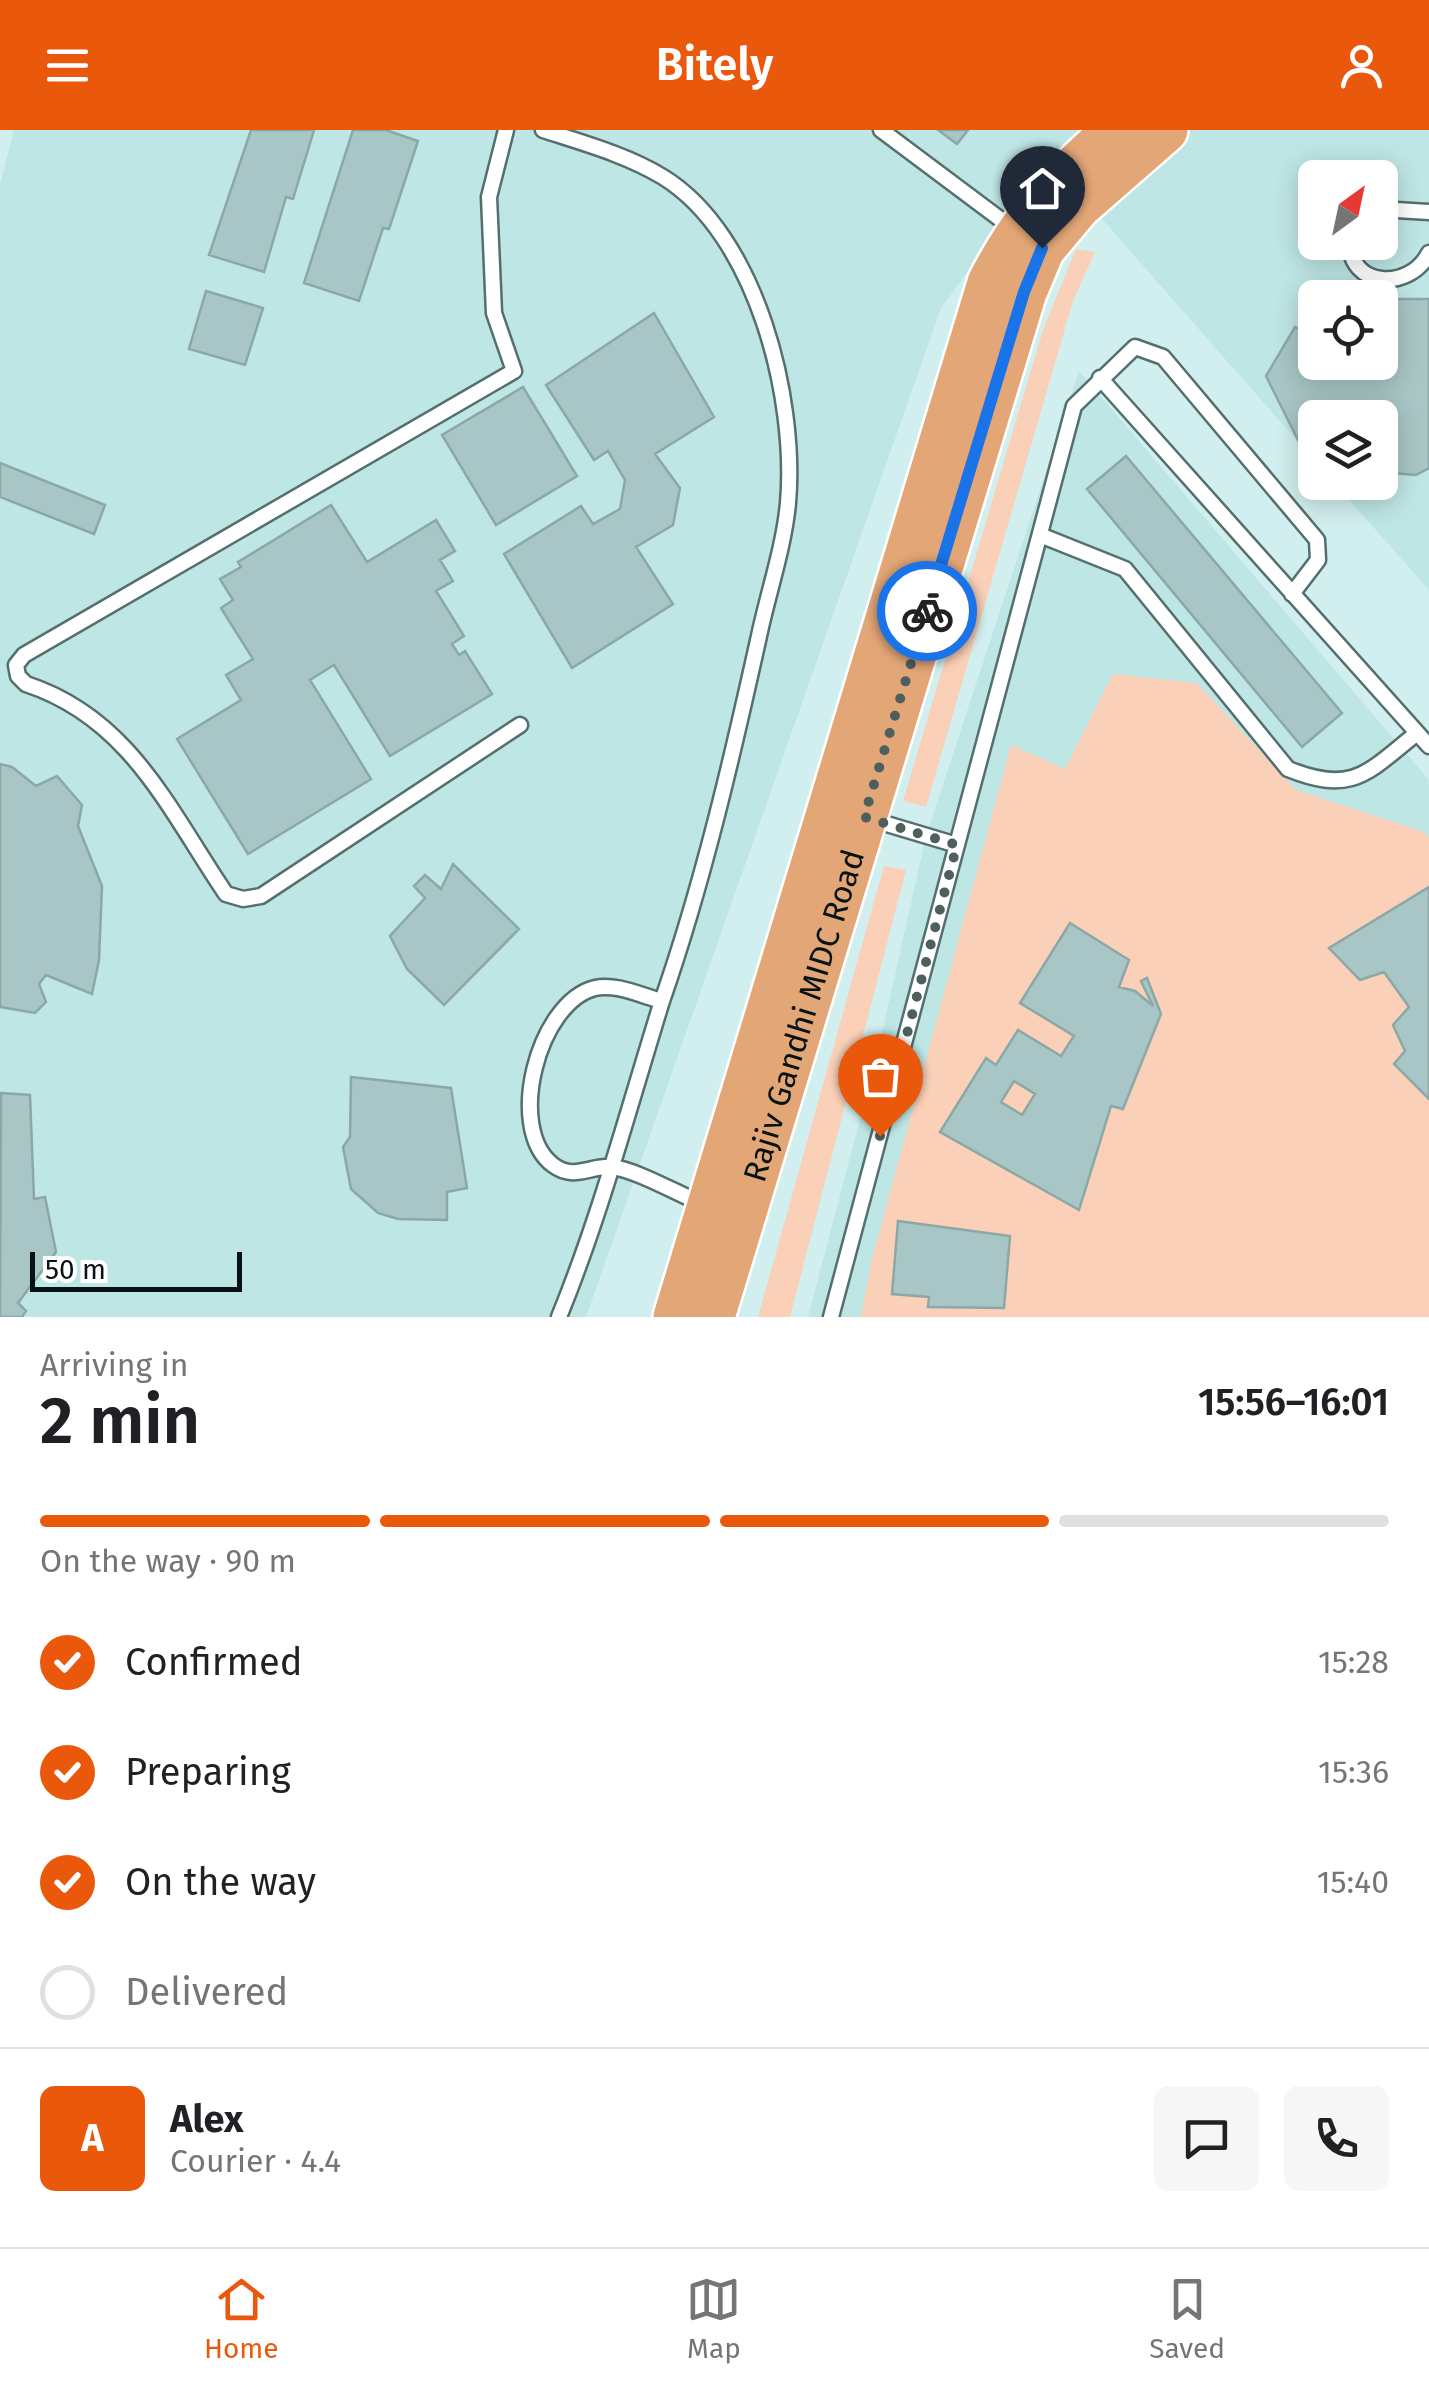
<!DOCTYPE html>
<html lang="en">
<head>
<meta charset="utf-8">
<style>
  body { margin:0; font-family:"Fira Sans",sans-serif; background:#f6f6f6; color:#202124; height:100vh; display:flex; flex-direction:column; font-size:38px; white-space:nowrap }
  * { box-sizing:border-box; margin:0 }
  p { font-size:32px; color:#757577 }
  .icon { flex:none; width:55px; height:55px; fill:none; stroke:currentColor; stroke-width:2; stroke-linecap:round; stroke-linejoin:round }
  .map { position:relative; height:1187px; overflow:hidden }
  .panel { display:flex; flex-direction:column; background:#fff; flex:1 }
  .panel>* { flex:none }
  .needle { width:65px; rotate:33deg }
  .controls { position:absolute; left:1298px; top:30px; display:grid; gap:20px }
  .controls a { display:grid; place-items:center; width:100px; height:100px; border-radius:15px; background:#fff; box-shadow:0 5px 25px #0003; font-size:50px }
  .scale { position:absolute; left:30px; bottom:25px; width:212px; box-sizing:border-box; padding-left:10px; border:5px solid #071212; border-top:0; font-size:28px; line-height:35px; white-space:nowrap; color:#071212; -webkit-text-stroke:8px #fff; paint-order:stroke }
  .pin { position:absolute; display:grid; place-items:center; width:85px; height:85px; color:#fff; margin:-102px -42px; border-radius:50% 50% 50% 0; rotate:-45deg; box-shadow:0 0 10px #0007 }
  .pin .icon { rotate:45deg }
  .courier { position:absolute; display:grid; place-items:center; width:100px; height:100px; margin:-50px; border:8px solid #1a73e8; border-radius:50%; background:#fff; color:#222; box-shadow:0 2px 12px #0007 }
  .headline em { font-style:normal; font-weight:600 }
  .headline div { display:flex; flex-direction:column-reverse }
  .headline { display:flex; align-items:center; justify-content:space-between; height:170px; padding:0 40px }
  h1 { font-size:65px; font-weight:600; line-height:75px }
  .bar { display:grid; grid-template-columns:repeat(4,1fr); gap:15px 10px; align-content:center; height:120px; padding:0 40px }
  .bar i { height:12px; border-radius:8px; background:#e0e0e0 }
  .bar .selected { background:#ea580c }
  .bar p { grid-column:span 4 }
  .line { display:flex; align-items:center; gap:25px; padding:0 40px; border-top:2px solid #e0e0e0 }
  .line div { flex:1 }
  .round { display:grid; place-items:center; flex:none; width:105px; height:105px; border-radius:15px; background:#f6f6f6 }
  ol { padding:0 40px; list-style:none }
  li { display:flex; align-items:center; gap:30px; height:110px }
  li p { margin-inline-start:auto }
  li .icon { padding:10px; border-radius:50%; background:#ea580c; color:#fff; stroke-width:4 }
  li:last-child { color:#757577 }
  li i { width:55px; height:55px; border:5px solid #e0e0e0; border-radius:50% }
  header { display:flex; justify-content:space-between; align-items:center; height:130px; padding:0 40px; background:#ea580c; color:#fff; font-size:45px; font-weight:600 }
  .menu { display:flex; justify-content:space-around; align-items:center; height:140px; border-top:2px solid #e0e0e0; background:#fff; font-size:28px; color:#757577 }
  .menu a { display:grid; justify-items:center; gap:5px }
  .menu .selected { color:#ea580c }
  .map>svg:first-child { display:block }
  .built { fill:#bee6e5; fill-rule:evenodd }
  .green { fill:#fad0b8 }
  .building { fill:#a8c6c5; stroke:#8ba8a7; stroke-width:2.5; fill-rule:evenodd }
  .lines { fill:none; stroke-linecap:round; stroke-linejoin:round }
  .lane-casing { stroke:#546f6e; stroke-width:19 }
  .primary-casing { stroke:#fff; stroke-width:50 }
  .lane { stroke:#fff; stroke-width:14 }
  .primary { stroke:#e3a677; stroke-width:45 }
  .done { stroke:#4e5f5f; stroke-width:10; stroke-dasharray:0 18 }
  .route { stroke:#1a73e8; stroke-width:12 }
  .labels { text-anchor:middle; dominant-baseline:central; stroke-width:8; stroke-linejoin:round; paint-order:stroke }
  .street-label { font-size:32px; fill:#071212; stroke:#fff }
</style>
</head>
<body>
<header><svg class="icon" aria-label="menu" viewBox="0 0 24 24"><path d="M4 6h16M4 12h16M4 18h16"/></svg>Bitely<svg class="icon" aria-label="person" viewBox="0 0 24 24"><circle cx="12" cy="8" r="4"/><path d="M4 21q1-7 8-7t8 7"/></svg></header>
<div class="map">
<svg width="1429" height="1187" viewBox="0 0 1429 1187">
  <rect width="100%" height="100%" fill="#d1efee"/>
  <path class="built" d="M 14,0 L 1429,0 L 1429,460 L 1334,353 L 1380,352 L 1380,288 L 1315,288 L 1315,331 L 1050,30 L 941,178 L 586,1187 L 0,1187 L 0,54 ZM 1315,48 L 1380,48 L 1380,112 L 1315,112 ZM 1315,168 L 1380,168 L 1380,232 L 1315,232 Z
    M 1079,241 L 1429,650 L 1429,1187 L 808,1187 L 878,921 L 926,706 Z"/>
  <path class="green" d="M 1076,119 L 1095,122 L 1073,171 L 926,677 L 903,671 L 1043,200 Z
    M 1113,544 L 1197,553 L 1296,660 L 1424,702 L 1429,708 L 1429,1187 L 861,1187 L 871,1133 L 1011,615 L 1065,639 Z
    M 884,736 L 906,740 L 790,1187 L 758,1187 Z"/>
  <path class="building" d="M 251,0 L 314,0 L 293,69 L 286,67 L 264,142 L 209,125 Z
    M 353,0 L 386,0 L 418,11 L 389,99 L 383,98 L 359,171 L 304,153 Z
    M 938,0 L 968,0 L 957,14 Z
    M 206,161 L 263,178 L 245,235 L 189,219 Z
    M 1380,169 L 1429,169 L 1429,338 L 1416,345 L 1380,342 L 1380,288 L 1315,288 L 1315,334 L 1309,332 L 1266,246 L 1295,197 L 1315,205 L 1315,232 L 1380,232 Z
    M 654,183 L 714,287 L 655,324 L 680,358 L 673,395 L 636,417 L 673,474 L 572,538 L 504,424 L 581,376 L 593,394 L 620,379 L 625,350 L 608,321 L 594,330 L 546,255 Z
    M 523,257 L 577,346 L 496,395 L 442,305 Z
    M 1126,326 L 1342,583 L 1302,617 L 1087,359 Z
    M 0,333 L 105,375 L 94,404 L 0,367 Z
    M 331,375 L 367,432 L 436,390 L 455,421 L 440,430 L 453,451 L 436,461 L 464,506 L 452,514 L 459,525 L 465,521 L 492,564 L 390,626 L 334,535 L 310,550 L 371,649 L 248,724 L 177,609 L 241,570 L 226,545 L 253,529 L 221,478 L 233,470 L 220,449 L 241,437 L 238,432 Z
    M 0,634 L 12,637 L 36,656 L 57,646 L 82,675 L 78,696 L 102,756 L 99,830 L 92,864 L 46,845 L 39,854 L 46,872 L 35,883 L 0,877 Z
    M 453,734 L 519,799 L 444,875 L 407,839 L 390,806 L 425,768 L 414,756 L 425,745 L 441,759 Z
    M 1429,757 L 1429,969 L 1394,934 L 1405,921 L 1393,895 L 1409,877 L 1384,842 L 1360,850 L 1329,818 Z
    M 1070,793 L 1129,830 L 1119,857 L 1135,861 L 1153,876 L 1141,851 L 1147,848 L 1161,884 L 1123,979 L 1111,976 L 1079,1080 L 940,1002 L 986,928 L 996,935 L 1018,900 L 1061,926 L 1074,906 L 1020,873 ZM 1014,951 L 1035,964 L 1022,985 L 1001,972 Z
    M 351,947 L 451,958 L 467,1058 L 447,1062 L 447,1090 L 398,1089 L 378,1083 L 351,1059 L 343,1017 L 350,1007 Z
    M 1,963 L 30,965 L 34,1069 L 45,1067 L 56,1122 L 18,1173 L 26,1181 L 22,1187 L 0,1187 Z
    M 898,1091 L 1010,1106 L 1004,1178 L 928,1177 L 929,1167 L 892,1164 Z"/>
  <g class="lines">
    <defs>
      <path id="lane" d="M 506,0 L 489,67 L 494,183 L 514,241 L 24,525 L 16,535 L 18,546 L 26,554 C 130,588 169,680 226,764 L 243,769 L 261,766 L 520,595
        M 543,0 C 583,13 627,25 663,47 C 757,105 797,269 788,373 C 784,417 768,463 759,506 C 732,628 703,753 662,871
        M 881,0 L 1016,101
        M 1380,79 L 1429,82
        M 1350,112 C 1349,157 1409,162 1429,123
        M 1100,248 L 1429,616
        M 1040,405 L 1125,439 L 1288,639 C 1353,665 1367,643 1417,603
        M 870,689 L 957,715
        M 559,1187 C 601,1084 629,977 662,871 C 642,866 616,853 595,858 C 538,872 505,999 553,1035 C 574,1051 591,1035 612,1037 C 637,1040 680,1065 705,1075
        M 831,1187 L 1074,276 L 1135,217 L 1163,227 L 1317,410 L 1318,430 L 1292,464"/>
      <g id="primary">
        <path d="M 676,1187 L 990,153 C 1024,86 1060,49 1116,0"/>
        <path id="s1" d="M 712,1187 L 1024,162 L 1042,119 L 1078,76 L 1165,0"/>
      </g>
    </defs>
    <use href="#lane" class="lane-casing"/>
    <use href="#primary" class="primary-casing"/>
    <use href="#lane" class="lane"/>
    <use href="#primary" class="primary"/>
  </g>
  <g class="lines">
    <path class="done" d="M 880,1006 L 957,715 L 864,687 L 927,481"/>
    <path class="route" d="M 927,481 L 1024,162 L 1042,118"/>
  </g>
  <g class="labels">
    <g class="street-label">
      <text stroke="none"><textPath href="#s1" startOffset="315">Rajiv Gandhi MIDC Road</textPath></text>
    </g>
  </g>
</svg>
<div class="controls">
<a><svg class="needle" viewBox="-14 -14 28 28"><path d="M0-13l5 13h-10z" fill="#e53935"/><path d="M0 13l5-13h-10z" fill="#757577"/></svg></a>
<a><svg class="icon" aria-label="locate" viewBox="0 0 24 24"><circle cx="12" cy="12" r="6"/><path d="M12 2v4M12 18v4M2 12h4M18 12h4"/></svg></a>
<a><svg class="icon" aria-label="layers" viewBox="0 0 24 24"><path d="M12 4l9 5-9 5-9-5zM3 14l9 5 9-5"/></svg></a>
</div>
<div class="scale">50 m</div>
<div class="pin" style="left:880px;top:1006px;background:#ea580c"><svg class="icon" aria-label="bag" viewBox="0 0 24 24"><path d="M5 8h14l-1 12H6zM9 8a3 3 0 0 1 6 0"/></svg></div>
<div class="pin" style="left:1042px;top:118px;background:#1f2937"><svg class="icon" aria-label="home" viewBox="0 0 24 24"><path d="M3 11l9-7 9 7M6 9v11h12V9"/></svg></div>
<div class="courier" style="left:927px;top:481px"><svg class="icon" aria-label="bike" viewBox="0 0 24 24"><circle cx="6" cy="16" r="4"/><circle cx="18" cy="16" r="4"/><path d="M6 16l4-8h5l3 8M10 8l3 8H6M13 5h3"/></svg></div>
</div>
<section class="panel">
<div class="headline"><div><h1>2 min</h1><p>Arriving in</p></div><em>15:56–16:01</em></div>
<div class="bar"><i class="selected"></i><i class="selected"></i><i class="selected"></i><i></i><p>On the way · 90 m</p></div>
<ol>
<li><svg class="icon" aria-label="check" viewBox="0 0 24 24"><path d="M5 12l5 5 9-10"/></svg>Confirmed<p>15:28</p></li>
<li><svg class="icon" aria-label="check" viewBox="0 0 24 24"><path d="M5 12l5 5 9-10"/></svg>Preparing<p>15:36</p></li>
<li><svg class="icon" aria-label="check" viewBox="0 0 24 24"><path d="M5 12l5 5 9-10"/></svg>On the way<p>15:40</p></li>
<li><i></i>Delivered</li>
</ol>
<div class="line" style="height:180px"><b class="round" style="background:#ea580c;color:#fff">A</b><div><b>Alex</b><p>Courier · 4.4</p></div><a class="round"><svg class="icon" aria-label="chat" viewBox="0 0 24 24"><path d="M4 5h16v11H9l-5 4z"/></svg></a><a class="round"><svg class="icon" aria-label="phone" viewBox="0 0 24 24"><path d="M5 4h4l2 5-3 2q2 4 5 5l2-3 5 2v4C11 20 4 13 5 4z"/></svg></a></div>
</section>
<nav class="menu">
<a class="selected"><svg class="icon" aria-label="home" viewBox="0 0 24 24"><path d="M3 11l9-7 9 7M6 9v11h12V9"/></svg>Home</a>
<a><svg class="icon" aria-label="map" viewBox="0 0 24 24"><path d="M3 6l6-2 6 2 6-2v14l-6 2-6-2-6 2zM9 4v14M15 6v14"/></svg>Map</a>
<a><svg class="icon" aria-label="saved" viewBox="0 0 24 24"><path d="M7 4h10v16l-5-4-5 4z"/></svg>Saved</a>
</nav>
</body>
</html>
